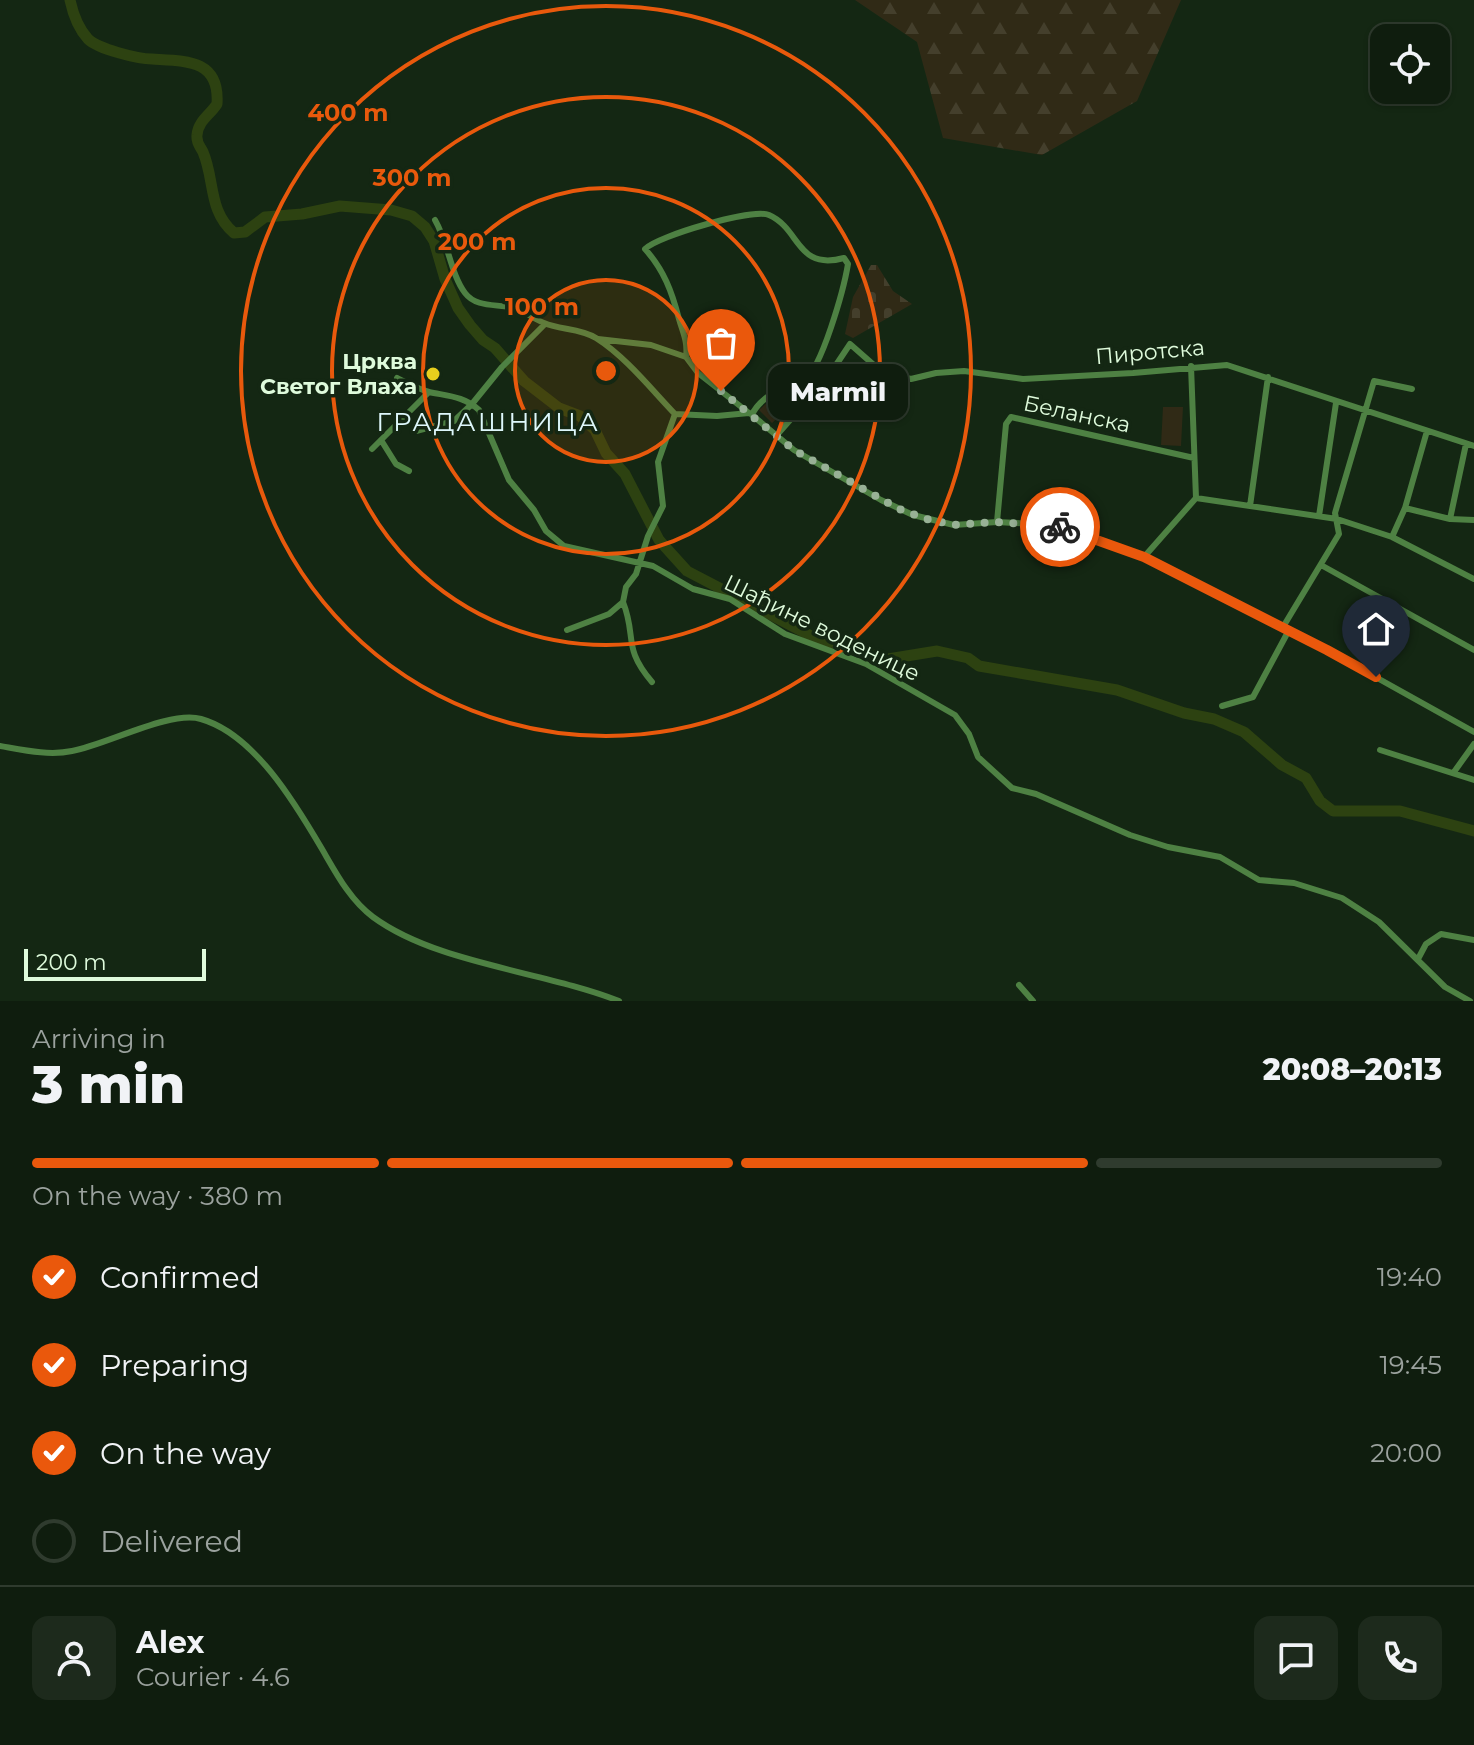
<!DOCTYPE html>
<html lang="en">
<head>
<meta charset="utf-8">
<style>
  body { margin:0; font-family:Montserrat,sans-serif; background:#1d2a1c; color:#f1f3f6; height:100vh; display:flex; flex-direction:column; font-size:30px; white-space:nowrap }
  * { box-sizing:border-box; margin:0 }
  p { font-size:26px; color:#9ba29e }
  .icon { flex:none; width:44px; height:44px; fill:none; stroke:currentColor; stroke-width:2; stroke-linecap:round; stroke-linejoin:round }
  .map { position:relative; height:1001px; overflow:hidden }
  .sheet { display:flex; flex-direction:column; background:#0f1d0e; flex:1 }
  .sheet>* { flex:none }
  .controls { position:absolute; left:1370px; top:24px; display:grid; gap:16px }
  .controls a { display:grid; place-items:center; width:80px; height:80px; border-radius:16px; background:#0f1d0e; box-shadow:0 2px 6px #0004,0 0 0 2px #2f3b2e; font-size:40px }
  .scale { position:absolute; left:24px; bottom:20px; width:182px; box-sizing:border-box; padding-left:8px; border:4px solid #dffbdc; border-top:0; font-size:22px; line-height:28px; white-space:nowrap; color:#dffbdc; -webkit-text-stroke:6px #142713; paint-order:stroke }
  .pin { position:absolute; display:grid; place-items:center; width:68px; height:68px; color:#fff; margin:-82px -34px; border-radius:50% 50% 50% 0; rotate:-45deg; box-shadow:0 0 8px #0007 }
  .pin .icon { rotate:45deg }
  .courier { position:absolute; display:grid; place-items:center; width:80px; height:80px; margin:-40px; border:6px solid #ea580c; border-radius:50%; background:#fff; color:#222; box-shadow:0 2px 10px #0007 }
  .bubble { position:absolute; height:56px; border-radius:16px; background:#0f1d0e; box-shadow:0 2px 6px #0004,0 0 0 2px #2f3b2e; font-size:26px; font-weight:800; line-height:56px; text-align:center }
  .head em { font-style:normal; font-weight:800 }
  .head div { display:flex; flex-direction:column-reverse }
  .head { display:flex; align-items:center; justify-content:space-between; height:136px; padding:0 32px }
  h1 { font-size:52px; font-weight:800; line-height:60px }
  .bar { display:grid; grid-template-columns:repeat(4,1fr); gap:12px 8px; align-content:center; height:96px; padding:0 32px }
  .bar i { height:10px; border-radius:6px; background:#2f3b2e }
  .bar .active { background:#ea580c }
  .bar p { grid-column:span 4 }
  .line { display:flex; align-items:center; gap:20px; padding:0 32px; border-top:2px solid #2f3b2e }
  .line div { flex:1 }
  .round { display:grid; place-items:center; flex:none; width:84px; height:84px; border-radius:16px; background:#1d2a1c }
  ol { padding:0 32px; list-style:none }
  li { display:flex; align-items:center; gap:24px; height:88px }
  li p { margin-inline-start:auto }
  li .icon { padding:8px; border-radius:50%; background:#ea580c; color:#fff; stroke-width:4 }
  li:last-child { color:#9ba29e }
  li i { width:44px; height:44px; border:4px solid #2f3b2e; border-radius:50% }
  .map>svg:first-child { display:block }
  .forest { fill:url(#forest-firs) }
  .cemetery { fill:url(#cemetery-stones) }
  .garden { fill:#302a16 }
  .lines { fill:none; stroke-linecap:round; stroke-linejoin:round }
  .river { stroke:#2d4211; stroke-width:11 }
  .minor { stroke:#4e8143; stroke-width:6 }
  .done { stroke:#98b196; stroke-width:8; stroke-dasharray:0 14.4 }
  .route { stroke:#ea580c; stroke-width:10 }
  .ring { fill:none; stroke:#e8590c; stroke-width:4 }
  .poi-dot { fill:#e7cf1d; stroke:#142713; stroke-width:3 }
  .labels { text-anchor:middle; dominant-baseline:central; stroke-width:7; stroke-linejoin:round; paint-order:stroke }
  .street-label { font-size:22px; fill:#dffbdc; stroke:#142713 }
  .poi-label { font-size:22px; font-weight:bold; fill:#dffbdc; stroke:#142713; text-anchor:end }
  .quarter-label { font-size:26px; letter-spacing:2px; fill:#def7fb; stroke:#142713 }
  .centre { fill:#e8590c; stroke:#142713; stroke-width:4 }
  .ring-label { font-size:24px; text-anchor:middle; font-weight:bold; fill:#e8590c; stroke:#142713; stroke-width:7; stroke-linejoin:round; paint-order:stroke }
</style>
</head>
<body>
<div class="map">
<svg width="1474" height="1001" viewBox="0 0 1474 1001">
  <defs>
    <pattern id="forest-firs" width="22" height="20" patternUnits="userSpaceOnUse" patternTransform="scale(2)"><rect width="22" height="20" fill="#302a16"/><path d="M5 1l3.5 6h-7zM16 11l3.5 6h-7z" fill="#443f2c"/></pattern>
    <pattern id="cemetery-stones" width="16" height="16" patternUnits="userSpaceOnUse" patternTransform="scale(2)"><rect width="16" height="16" fill="#302a16"/><path d="M2 7V4a2 2 0 0 1 4 0v3zM10 15v-3a2 2 0 0 1 4 0v3z" fill="#443f2c"/></pattern>
  </defs>
  <rect width="100%" height="100%" fill="#142713"/>
  <path class="forest" d="M 855,0 L 1181,0 L 1137,101 L 1042,155 L 943,138 L 917,42 Z"/>
  <path class="cemetery" d="M 871,265 L 877,265 L 893,291 L 912,304 L 853,338 L 845,334 L 853,297 Z"/>
  <path class="garden" d="M 783,388 L 795,402 L 772,423 L 759,410 Z
    M 1163,407 L 1183,407 L 1181,446 L 1161,445 Z"/>
  <g class="lines">
    <path class="river" d="M 70,0 C 73,14 78,28 88,39 C 98,49 138,59 152,59 C 185,61 220,59 217,104 C 210,115 198,121 197,135 C 196,143 200,146 203,152 C 215,180 208,211 234,233 L 245,232 L 265,217 L 302,214 L 340,206 L 391,210 L 412,216 L 425,227 L 434,241 L 445,279 L 458,308 L 470,325 L 483,340 L 495,348 L 524,381 L 559,408 L 580,416 L 595,430 L 606,453 L 625,474 L 659,540 L 687,571 L 815,638 L 888,659 L 937,651 L 968,658 L 979,666 L 1117,690 L 1184,713 L 1214,719 L 1244,732 L 1282,765 L 1306,778 L 1320,801 L 1333,811 L 1400,811 L 1474,831"/>
    <path class="minor" d="M 435,220 C 448,242 451,275 465,293 C 477,309 500,303 516,309 C 526,312 534,319 544,323 C 560,330 580,328 596,338 C 626,357 651,389 675,414 L 717,416 L 749,413
      M 598,339 L 651,345 L 686,357
      M 397,378 C 407,383 418,389 429,392 C 447,396 464,396 479,410 L 509,480 L 534,510 L 546,531 L 564,546 L 653,566 L 693,589 L 730,599 L 785,634 L 866,664 L 955,715 L 969,734 L 978,757 L 1012,788 L 1036,794 L 1130,835 L 1168,847 L 1220,857 L 1259,880 L 1294,883 L 1342,898 L 1379,922 L 1445,987 L 1470,1001
      M 749,413 L 698,373 L 686,357 C 688,342 683,333 679,319 C 672,292 664,270 645,249 C 657,236 753,208 769,215 C 801,229 796,271 844,258 L 848,264 C 844,288 822,369 803,382 C 798,385 790,385 785,387 C 773,391 756,404 752,415
      M 752,415 L 794,450 L 881,500 L 913,515 L 954,525 L 997,522 L 1053,525 L 1144,557 L 1327,650 L 1474,732
      M 416,431 L 454,421 L 472,404 L 502,367 L 545,324
      M 776,436 L 828,377 L 850,344 L 883,373 L 911,379 L 936,373 L 964,371 L 1023,379 L 1133,373 L 1227,365 L 1474,446
      M 381,440 L 396,464 L 409,471
      M 372,449 L 429,392
      M 1196,498 L 1337,519 L 1392,537 L 1474,579
      M 1250,506 L 1268,377
      M 1405,508 L 1450,519 L 1474,520
      M 1319,516 L 1336,403
      M 1450,519 L 1466,444
      M 997,522 L 1006,424 L 1011,417 L 1194,458
      M 1392,537 L 1405,508 L 1427,431
      M 1144,557 L 1196,498 L 1191,366
      M 1321,565 L 1474,650
      M 623,602 C 637,637 622,647 652,682
      M 1283,627 L 1339,534 L 1335,513 L 1374,381 L 1412,389
      M 567,630 L 609,614 L 623,602 L 626,587 L 636,574 L 648,536 L 663,506 L 658,462 L 675,414
      M 1222,706 L 1253,697 L 1289,630
      M 0,746 C 23,750 49,756 72,751 C 106,745 170,710 201,719 C 254,734 295,803 322,849 C 336,873 350,900 373,917 C 437,964 543,971 619,1001
      M 1380,750 L 1474,780
      M 1454,772 L 1474,744
      M 1418,959 L 1426,944 L 1441,934 L 1474,940
      M 1019,985 L 1033,1001"/>
  </g>
  <g class="lines">
    <path class="done" d="M 721,391 L 794,450 L 899,509 L 926,519 L 954,525 L 997,522 L 1060,527"/>
    <path class="route" d="M 1060,527 L 1144,557 L 1327,650 L 1376,677"/>
  </g>
  <circle cx="606" cy="371" r="91" fill="#e8590c" fill-opacity=".12"/>
  <g class="ring">
    <circle cx="606" cy="371" r="91"/>
    <circle cx="606" cy="371" r="183"/>
    <circle cx="606" cy="371" r="274"/>
    <circle cx="606" cy="371" r="365"/>
  </g>
  <circle class="poi-dot" cx="433" cy="374" r="8"/>
  <g class="labels">
    <g class="street-label">
      <text transform="translate(1150 352) rotate(-5)">Пиротска</text>
      <text transform="translate(1077 414) rotate(12)">Беланска</text>
      <text transform="translate(822 628) rotate(26)">Шађине воденице</text>
    </g>
    <g class="poi-label">
      <text x="417" y="361">Црква<tspan x="417" dy="25">Светог Влаха</tspan></text>
    </g>
    <g class="quarter-label">
      <text x="488" y="422">ГРАДАШНИЦА</text>
    </g>
  </g>
  <circle cx="606" cy="371" r="12" class="centre"/>
  <g class="ring-label">
    <text x="348" y="121">400 m</text>
    <text x="412" y="186">300 m</text>
    <text x="477" y="250">200 m</text>
    <text x="542" y="315">100 m</text>
  </g>
</svg>
<div class="controls">
<a><svg class="icon" aria-label="locate" viewBox="0 0 24 24"><circle cx="12" cy="12" r="6"/><path d="M12 2v4M12 18v4M2 12h4M18 12h4"/></svg></a>
</div>
<div class="scale">200 m</div>
<div class="pin" style="left:721px;top:391px;background:#ea580c"><svg class="icon" aria-label="bag" viewBox="0 0 24 24"><path d="M5 8h14l-1 12H6zM9 8a3 3 0 0 1 6 0"/></svg></div>
<div class="pin" style="left:1376px;top:677px;background:#1f2937"><svg class="icon" aria-label="home" viewBox="0 0 24 24"><path d="M3 11l9-7 9 7M6 9v11h12V9"/></svg></div>
<div class="courier" style="left:1060px;top:527px"><svg class="icon" aria-label="bike" viewBox="0 0 24 24"><circle cx="6" cy="16" r="4"/><circle cx="18" cy="16" r="4"/><path d="M6 16l4-8h5l3 8M10 8l3 8H6M13 5h3"/></svg></div>
<div class="bubble" style="left:768px;top:364px;width:140px">Marmil</div>
</div>
<section class="sheet">
<div class="head"><div><h1>3 min</h1><p>Arriving in</p></div><em>20:08–20:13</em></div>
<div class="bar"><i class="active"></i><i class="active"></i><i class="active"></i><i></i><p>On the way · 380 m</p></div>
<ol>
<li><svg class="icon" aria-label="check" viewBox="0 0 24 24"><path d="M5 12l5 5 9-10"/></svg>Confirmed<p>19:40</p></li>
<li><svg class="icon" aria-label="check" viewBox="0 0 24 24"><path d="M5 12l5 5 9-10"/></svg>Preparing<p>19:45</p></li>
<li><svg class="icon" aria-label="check" viewBox="0 0 24 24"><path d="M5 12l5 5 9-10"/></svg>On the way<p>20:00</p></li>
<li><i></i>Delivered</li>
</ol>
<div class="line" style="height:144px"><a class="round"><svg class="icon" aria-label="person" viewBox="0 0 24 24"><circle cx="12" cy="8" r="4"/><path d="M4 21q1-7 8-7t8 7"/></svg></a><div><b>Alex</b><p>Courier · 4.6</p></div><a class="round"><svg class="icon" aria-label="chat" viewBox="0 0 24 24"><path d="M4 5h16v11H9l-5 4z"/></svg></a><a class="round"><svg class="icon" aria-label="phone" viewBox="0 0 24 24"><path d="M5 4h4l2 5-3 2q2 4 5 5l2-3 5 2v4C11 20 4 13 5 4z"/></svg></a></div>
</section>
</body>
</html>
